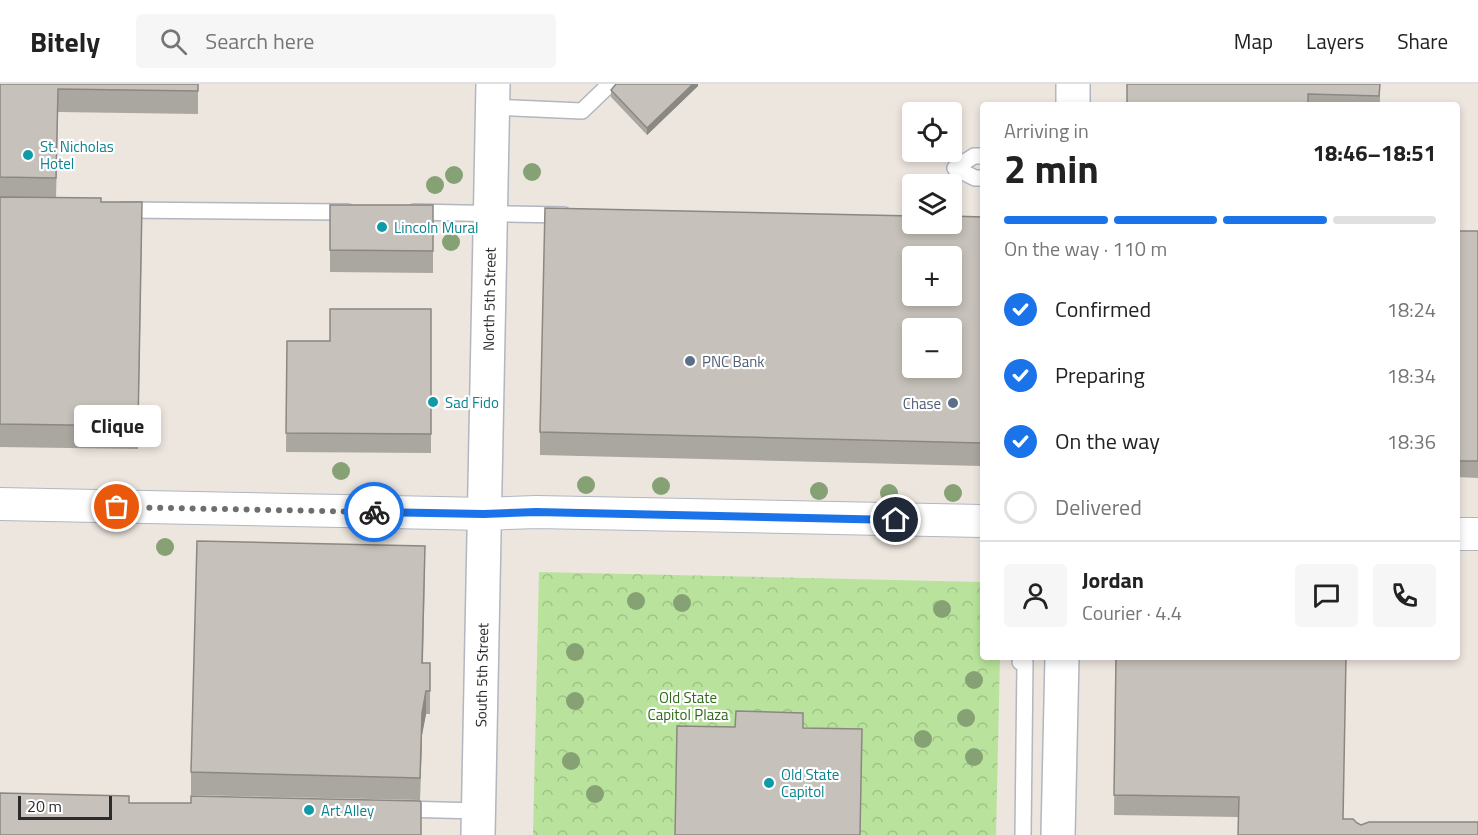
<!DOCTYPE html>
<html lang="en">
<head>
<meta charset="utf-8">
<style>
  body { margin:0; font-family:"Titillium Web",sans-serif; background:#f6f6f6; color:#222; height:100vh; display:flex; flex-direction:column; font-size:22px; white-space:nowrap }
  * { box-sizing:border-box; margin:0 }
  p { font-size:20px; color:#767676 }
  .icon { flex:none; width:33px; height:33px; fill:none; stroke:currentColor; stroke-width:2; stroke-linecap:round; stroke-linejoin:round }
  .map { position:relative; flex:1; overflow:hidden }
  .details { position:absolute; left:980px; top:18px; width:480px; height:558px; display:flex; flex-direction:column; background:#fff; border-radius:6px; box-shadow:0 3px 9px #0003 }
  .details>* { flex:none }
  .fabs { position:absolute; left:902px; top:18px; display:grid; gap:12px }
  .fabs a { display:grid; place-items:center; width:60px; height:60px; border-radius:6px; background:#fff; box-shadow:0 3px 9px #0003; font-size:30px }
  .scale { position:absolute; left:18px; bottom:15px; width:94px; box-sizing:border-box; padding-left:6px; border:3px solid #2c2c2c; border-top:0; font-size:16px; line-height:21px; white-space:nowrap; color:#2c2c2c; -webkit-text-stroke:4px #fff; paint-order:stroke }
  .pin { position:absolute; display:grid; place-items:center; width:51px; height:51px; color:#fff; margin:-26px; border:3px solid #fff; border-radius:50%; box-shadow:0 2px 6px #0007 }
  .courier { position:absolute; display:grid; place-items:center; width:60px; height:60px; margin:-30px; border:4px solid #1a73e8; border-radius:50%; background:#fff; color:#222; box-shadow:0 2px 8px #0007 }
  .bubble { position:absolute; height:42px; border-radius:6px; background:#fff; box-shadow:0 3px 9px #0003; font-size:20px; font-weight:700; line-height:42px; text-align:center }
  .head em { font-style:normal; font-weight:700 }
  .head div { display:flex; flex-direction:column-reverse }
  .head { display:flex; align-items:center; justify-content:space-between; height:102px; padding:0 24px }
  h1 { font-size:39px; font-weight:700; line-height:45px }
  .bar { display:grid; grid-template-columns:repeat(4,1fr); gap:9px 6px; align-content:center; height:72px; padding:0 24px }
  .bar i { height:8px; border-radius:4px; background:#e0e0e0 }
  .bar .current { background:#1a73e8 }
  .bar p { grid-column:span 4 }
  .line { display:flex; align-items:center; gap:15px; padding:0 24px; border-top:2px solid #e0e0e0 }
  .line div { flex:1 }
  .round { display:grid; place-items:center; flex:none; width:63px; height:63px; border-radius:6px; background:#f6f6f6 }
  ol { padding:0 24px; list-style:none }
  li { display:flex; align-items:center; gap:18px; height:66px }
  li p { margin-inline-start:auto }
  li .icon { padding:6px; border-radius:50%; background:#1a73e8; color:#fff; stroke-width:4 }
  li:last-child { color:#767676 }
  li i { width:33px; height:33px; border:3px solid #e0e0e0; border-radius:50% }
  header { display:flex; align-items:center; gap:36px; box-sizing:border-box; height:84px; padding:0 30px; background:#fff; border-bottom:2px solid #e0e0e0 }
  header strong { font-size:28px }
  nav { display:flex; gap:33px; margin-inline-start:auto; font-size:21px }
  .search { width:420px; height:54px; background:#f6f6f6; display:flex; align-items:center; gap:15px; box-sizing:border-box; padding:0 21px; border-radius:6px; color:#767676; font-size:22px }
  .map>svg:first-child { display:block }
  .park { fill:url(#park-crowns) }
  .lines { fill:none; stroke-linecap:round; stroke-linejoin:round }
  .lane-casing { stroke:#b2b6bf; stroke-width:18 }
  .street-casing { stroke:#b2b6bf; stroke-width:34 }
  .secondary-casing { stroke:#b2b6bf; stroke-width:36 }
  .lane { stroke:#fff; stroke-width:15 }
  .street { stroke:#fff; stroke-width:32 }
  .secondary { stroke:#fff; stroke-width:33 }
  .tree { fill:#86a274 }
  .wall { fill:#aaa6a0 }
  .shaded-wall { fill:#8b8782 }
  .building { fill:#c6c1ba; stroke:#8b8782; stroke-width:1.5; fill-rule:evenodd }
  .done { stroke:#706d6b; stroke-width:6; stroke-dasharray:0 10.8 }
  .route { stroke:#1a73e8; stroke-width:8 }
  .culture-dot { fill:#0f9aa8; stroke:#fff; stroke-width:2 }
  .service-dot { fill:#5c6f8a; stroke:#fff; stroke-width:2 }
  .labels { text-anchor:middle; dominant-baseline:central; stroke-width:4.5; stroke-linejoin:round; paint-order:stroke }
  .culture-label { font-size:15px; fill:#0d838f; stroke:#fff; text-anchor:start }
  .street-label { font-size:15px; fill:#2c2c2c; stroke:#fff }
  .service-label { font-size:15px; fill:#4e5e75; stroke:#fff; text-anchor:start }
  .park-label { font-size:15px; fill:#316a1c; stroke:#fff }
</style>
</head>
<body>
<header>
<strong>Bitely</strong>
<div class="search"><svg class="icon" aria-label="search" viewBox="0 0 24 24"><circle cx="10" cy="10" r="6"/><path d="M15 15l6 6"/></svg>Search here</div>
<nav><a>Map</a><a>Layers</a><a>Share</a></nav>
</header>
<div class="map">
<svg width="1478" height="751" viewBox="0 0 1478 751">
  <defs>
    <pattern id="park-crowns" width="20" height="18" patternUnits="userSpaceOnUse" patternTransform="scale(1.5)"><rect width="20" height="18" fill="#b9e39c"/><path d="M2 6a3 3 0 1 1 6 0M12 15a3 3 0 1 1 6 0" fill="none" stroke="#9fc387"/></pattern>
  </defs>
  <rect width="100%" height="100%" fill="#ede6df"/>
  <path class="park" d="M 539,488 L 982,498 L 982,573 L 1000,573 L 996,751 L 533,751 Z"/>
  <g class="lines">
    <defs>
      <path id="lane" d="M 493,23 L 582,27 L 610,0
        M 955,84 L 974,72 L 982,72
        M 955,84 L 975,94 L 982,94
        M 123,126 L 348,128
        M 414,128 L 564,131
        M 1020,578 L 1025,578 L 1023,751
        M 402,725 L 478,727"/>
      <path id="street" d="M 0,420 L 439,429 L 484,430 L 536,428 L 982,437
        M 1456,450 L 1478,450"/>
      <g id="secondary">
        <path d="M 1073,21 L 1073,0"/>
        <path id="s1" d="M 478,751 L 493,0"/>
        <path d="M 1058,751 L 1062,573"/>
      </g>
    </defs>
    <use href="#lane" class="lane-casing"/>
    <use href="#street" class="street-casing"/>
    <use href="#secondary" class="secondary-casing"/>
    <use href="#lane" class="lane"/>
    <use href="#street" class="street"/>
    <use href="#secondary" class="secondary"/>
  </g>
  <g class="tree">
    <circle cx="532" cy="88" r="9"/>
    <circle cx="454" cy="91" r="9"/>
    <circle cx="435" cy="101" r="9"/>
    <circle cx="451" cy="158" r="9"/>
    <circle cx="341" cy="387" r="9"/>
    <circle cx="586" cy="401" r="9"/>
    <circle cx="661" cy="402" r="9"/>
    <circle cx="819" cy="407" r="9"/>
    <circle cx="889" cy="409" r="9"/>
    <circle cx="953" cy="409" r="9"/>
    <circle cx="165" cy="463" r="9"/>
    <circle cx="636" cy="517" r="9"/>
    <circle cx="682" cy="519" r="9"/>
    <circle cx="942" cy="525" r="9"/>
    <circle cx="575" cy="568" r="9"/>
    <circle cx="974" cy="596" r="9"/>
    <circle cx="575" cy="617" r="9"/>
    <circle cx="966" cy="634" r="9"/>
    <circle cx="923" cy="655" r="9"/>
    <circle cx="974" cy="673" r="9"/>
    <circle cx="571" cy="677" r="9"/>
    <circle cx="595" cy="710" r="9"/>
  </g>
  <path class="wall" d="M 0,0 L 198,0 L 198,30 L 58,28 L 56,114 L 101,118 L 142,141 L 138,365 L 0,363 Z
    M 698,0 L 698,2 L 647,51 L 611,13 L 611,6 Z
    M 1380,0 L 1380,21 L 1127,21 Z
    M 330,121 L 433,121 L 433,189 L 330,188 Z
    M 982,133 L 982,382 L 540,371 L 540,348 Z
    M 1456,147 L 1478,147 L 1478,394 L 1456,393 Z
    M 431,225 L 431,369 L 286,368 L 287,257 L 330,257 Z
    M 425,485 L 423,579 L 430,579 L 430,630 L 426,630 L 422,651 L 420,716 L 191,711 L 191,688 Z
    M 1116,573 L 1343,735 L 1361,741 L 1478,751 L 1238,733 L 1114,731 Z"/>
  <path class="shaded-wall" d="M 693,0 L 698,0 L 698,2 L 647,51 L 647,44 Z
    M 426,607 L 426,630 L 422,651 L 420,716 L 422,629 Z"/>
  <path class="building" d="M 0,0 L 198,0 L 198,7 L 58,5 L 56,94 L 0,93 Z
    M 616,0 L 693,0 L 647,44 L 611,6 Z
    M 1127,0 L 1380,0 L 1379,12 L 1308,10 L 1308,21 L 1127,21 Z
    M 0,113 L 101,114 L 101,118 L 142,118 L 138,342 L 0,340 Z
    M 330,121 L 433,121 L 433,167 L 330,166 Z
    M 545,124 L 912,132 L 912,140 L 951,140 L 951,132 L 982,133 L 982,359 L 540,348 ZM 912,172 L 951,172 L 951,212 L 912,212 ZM 912,244 L 951,244 L 951,284 L 912,284 Z
    M 1456,147 L 1478,147 L 1478,377 L 1456,377 Z
    M 330,225 L 431,225 L 431,350 L 286,349 L 287,257 L 330,257 Z
    M 197,457 L 425,462 L 422,579 L 430,579 L 430,607 L 426,607 L 422,629 L 420,694 L 191,688 Z
    M 1116,573 L 1346,573 L 1343,735 L 1353,735 L 1357,739 L 1361,741 L 1369,738 L 1478,738 L 1478,751 L 1238,751 L 1239,713 L 1114,711 Z
    M 736,627 L 803,629 L 803,644 L 862,645 L 860,751 L 675,751 L 677,642 L 735,643 Z
    M 0,709 L 129,712 L 129,719 L 191,719 L 191,712 L 420,717 L 421,719 L 421,751 L 0,751 Z"/>
  <g class="lines">
    <path class="done" d="M 117,423 L 374,428"/>
    <path class="route" d="M 374,428 L 484,430 L 536,428 L 896,436"/>
  </g>
  <g class="culture-dot">
    <circle cx="28" cy="71" r="6"/>
    <circle cx="382" cy="143" r="6"/>
    <circle cx="433" cy="318" r="6"/>
    <circle cx="769" cy="699" r="6"/>
    <circle cx="309" cy="726" r="6"/>
  </g>
  <g class="service-dot">
    <circle cx="690" cy="277" r="6"/>
    <circle cx="953" cy="319" r="6"/>
  </g>
  <g class="labels">
    <g class="culture-label">
      <text x="40" y="62">St. Nicholas<tspan x="40" dy="17">Hotel</tspan></text>
      <text x="394" y="143">Lincoln Mural</text>
      <text x="445" y="318">Sad Fido</text>
      <text x="781" y="690">Old State<tspan x="781" dy="17">Capitol</tspan></text>
      <text x="321" y="726">Art Alley</text>
    </g>
    <g class="street-label">
      <text stroke="none"><textPath href="#s1" startOffset="536">North 5th Street</textPath></text>
      <text stroke="none"><textPath href="#s1" startOffset="160">South 5th Street</textPath></text>
    </g>
    <g class="service-label">
      <text x="702" y="277">PNC Bank</text>
      <text x="941" y="319" text-anchor="end">Chase</text>
    </g>
    <g class="park-label">
      <text x="688" y="613">Old State<tspan x="688" dy="17">Capitol Plaza</tspan></text>
    </g>
  </g>
</svg>
<div class="fabs">
<a><svg class="icon" aria-label="locate" viewBox="0 0 24 24"><circle cx="12" cy="12" r="6"/><path d="M12 2v4M12 18v4M2 12h4M18 12h4"/></svg></a>
<a><svg class="icon" aria-label="layers" viewBox="0 0 24 24"><path d="M12 4l9 5-9 5-9-5zM3 14l9 5 9-5"/></svg></a>
<a>+</a>
<a>−</a>
</div>
<div class="scale">20 m</div>
<div class="pin" style="left:117px;top:423px;background:#ea580c"><svg class="icon" aria-label="bag" viewBox="0 0 24 24"><path d="M5 8h14l-1 12H6zM9 8a3 3 0 0 1 6 0"/></svg></div>
<div class="pin" style="left:896px;top:436px;background:#1f2937"><svg class="icon" aria-label="home" viewBox="0 0 24 24"><path d="M3 11l9-7 9 7M6 9v11h12V9"/></svg></div>
<div class="courier" style="left:374px;top:428px"><svg class="icon" aria-label="bike" viewBox="0 0 24 24"><circle cx="6" cy="16" r="4"/><circle cx="18" cy="16" r="4"/><path d="M6 16l4-8h5l3 8M10 8l3 8H6M13 5h3"/></svg></div>
<div class="bubble" style="left:74px;top:321px;width:87px">Clique</div>
<section class="details">
<div class="head"><div><h1>2 min</h1><p>Arriving in</p></div><em>18:46–18:51</em></div>
<div class="bar"><i class="current"></i><i class="current"></i><i class="current"></i><i></i><p>On the way · 110 m</p></div>
<ol>
<li><svg class="icon" aria-label="check" viewBox="0 0 24 24"><path d="M5 12l5 5 9-10"/></svg>Confirmed<p>18:24</p></li>
<li><svg class="icon" aria-label="check" viewBox="0 0 24 24"><path d="M5 12l5 5 9-10"/></svg>Preparing<p>18:34</p></li>
<li><svg class="icon" aria-label="check" viewBox="0 0 24 24"><path d="M5 12l5 5 9-10"/></svg>On the way<p>18:36</p></li>
<li><i></i>Delivered</li>
</ol>
<div class="line" style="height:108px"><a class="round"><svg class="icon" aria-label="person" viewBox="0 0 24 24"><circle cx="12" cy="8" r="4"/><path d="M4 21q1-7 8-7t8 7"/></svg></a><div><b>Jordan</b><p>Courier · 4.4</p></div><a class="round"><svg class="icon" aria-label="chat" viewBox="0 0 24 24"><path d="M4 5h16v11H9l-5 4z"/></svg></a><a class="round"><svg class="icon" aria-label="phone" viewBox="0 0 24 24"><path d="M5 4h4l2 5-3 2q2 4 5 5l2-3 5 2v4C11 20 4 13 5 4z"/></svg></a></div>
</section>
</div>
</body>
</html>
